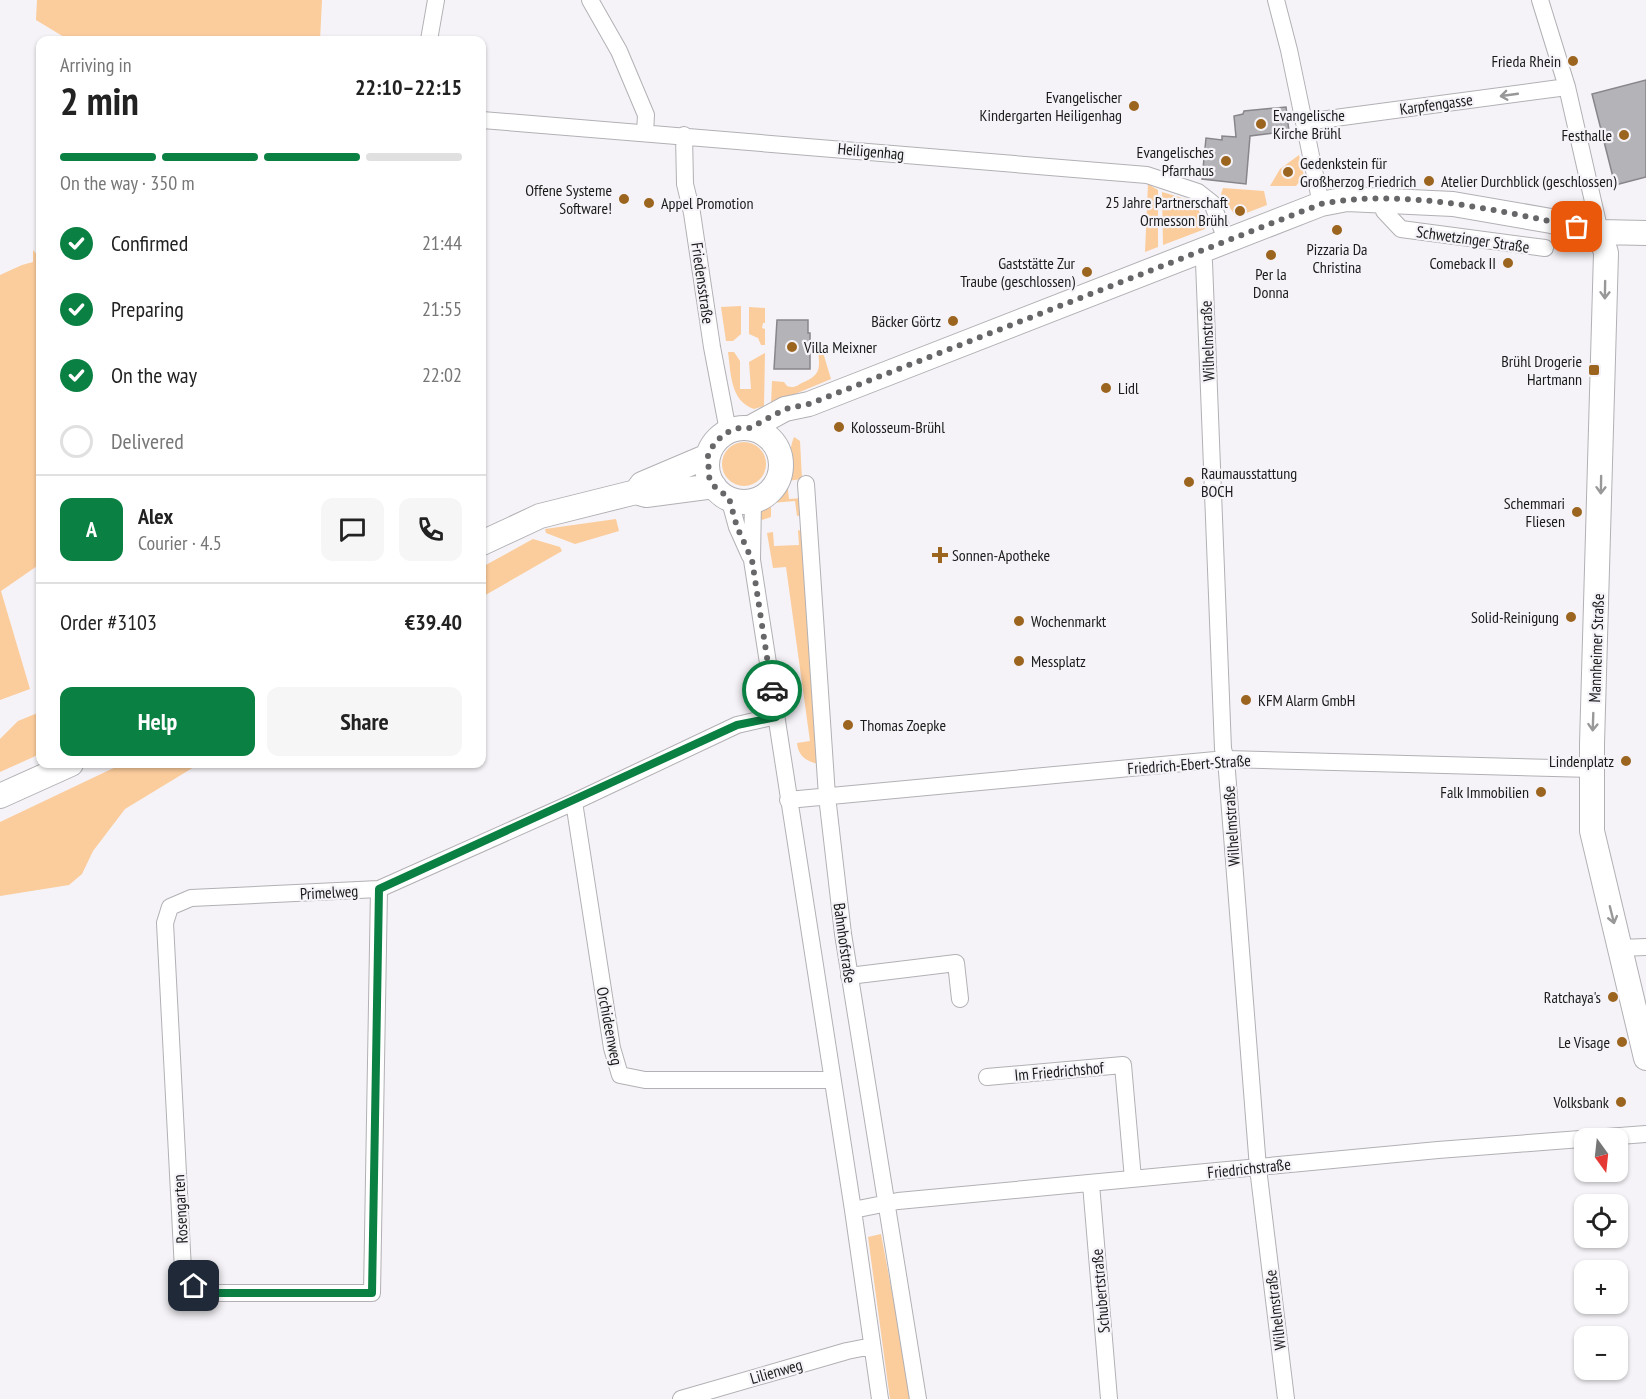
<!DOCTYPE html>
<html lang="en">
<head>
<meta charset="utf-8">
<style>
  body { margin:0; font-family:"PT Sans Narrow",sans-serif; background:#f6f6f6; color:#222; height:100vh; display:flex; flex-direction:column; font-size:22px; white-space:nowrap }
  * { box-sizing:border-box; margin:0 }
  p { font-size:20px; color:#767676 }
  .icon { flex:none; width:33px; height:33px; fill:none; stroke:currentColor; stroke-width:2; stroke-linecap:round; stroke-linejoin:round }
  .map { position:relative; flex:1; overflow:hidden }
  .details { position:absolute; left:36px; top:36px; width:450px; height:732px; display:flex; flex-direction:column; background:#fff; border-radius:12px; box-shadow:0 2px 4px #0004 }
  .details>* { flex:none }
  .needle { width:39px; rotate:165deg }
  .fabs { position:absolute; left:1574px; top:1128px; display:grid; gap:12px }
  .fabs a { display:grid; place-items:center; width:54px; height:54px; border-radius:12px; background:#fff; box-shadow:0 2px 4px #0004; font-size:30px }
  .pin { position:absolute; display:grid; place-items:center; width:51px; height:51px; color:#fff; margin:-26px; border-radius:12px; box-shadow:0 3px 9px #0006 }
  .courier { position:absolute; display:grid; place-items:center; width:60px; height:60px; margin:-30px; border:4px solid #0b8043; border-radius:50%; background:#fff; color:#222; box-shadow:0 2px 8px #0007 }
  .head em { font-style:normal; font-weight:600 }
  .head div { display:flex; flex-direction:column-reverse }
  .head { display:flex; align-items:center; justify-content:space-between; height:102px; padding:0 24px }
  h1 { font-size:39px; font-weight:600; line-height:45px }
  .bar { display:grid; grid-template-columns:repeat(4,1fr); gap:9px 6px; align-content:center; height:72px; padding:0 24px }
  .bar i { height:8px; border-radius:4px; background:#e0e0e0 }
  .bar .current { background:#0b8043 }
  .bar p { grid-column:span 4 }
  .line { display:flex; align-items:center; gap:15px; padding:0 24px; border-top:2px solid #e0e0e0 }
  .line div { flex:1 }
  .round { display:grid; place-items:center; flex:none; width:63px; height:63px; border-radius:12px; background:#f6f6f6 }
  ol { padding:0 24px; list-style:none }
  li { display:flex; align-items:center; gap:18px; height:66px }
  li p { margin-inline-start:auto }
  li .icon { padding:6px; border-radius:50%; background:#0b8043; color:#fff; stroke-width:4 }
  li:last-child { color:#767676 }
  li i { width:33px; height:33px; border:3px solid #e0e0e0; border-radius:50% }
  .primary-button { display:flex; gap:12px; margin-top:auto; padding:12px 24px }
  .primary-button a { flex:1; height:69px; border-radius:12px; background:#0b8043; color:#fff; font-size:24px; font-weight:600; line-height:69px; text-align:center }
  .primary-button a+a { background:#f6f6f6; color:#222 }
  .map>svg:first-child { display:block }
  .green { fill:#fbcc9c }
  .building { fill:#b4b3b7; stroke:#88868a; stroke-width:1.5 }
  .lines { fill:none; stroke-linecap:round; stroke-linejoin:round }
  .minor-casing { stroke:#b2b0b4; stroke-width:18 }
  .secondary-casing { stroke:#b2b0b4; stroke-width:26 }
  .minor { stroke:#fff; stroke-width:16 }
  .secondary { stroke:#fff; stroke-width:24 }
  .oneway { stroke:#989898 }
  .done { stroke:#676668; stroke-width:6; stroke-dasharray:0 10.8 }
  .route { stroke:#0b8043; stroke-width:8 }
  .poi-dot { fill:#9c651f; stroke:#f5f3f7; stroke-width:2 }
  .labels { text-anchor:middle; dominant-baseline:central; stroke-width:4.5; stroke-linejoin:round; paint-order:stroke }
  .poi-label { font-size:16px; fill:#1a1a1b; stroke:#f5f3f7; text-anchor:end }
  .street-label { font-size:16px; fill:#1a1a1b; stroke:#f5f3f7 }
</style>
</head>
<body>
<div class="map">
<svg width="1646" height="1399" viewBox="0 0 1646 1399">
  <rect width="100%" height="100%" fill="#f5f3f7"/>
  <path class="green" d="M 37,0 L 322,0 L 320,40 L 69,40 L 36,20 Z
    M 1299,155 L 1304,176 L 1296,186 L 1270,186 L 1280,169 Z
    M 1148,184 L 1158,190 L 1158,247 L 1145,252 Z
    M 1223,188 L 1264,191 L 1267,205 L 1236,217 L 1221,194 Z
    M 1162,192 L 1196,202 L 1205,229 L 1163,245 Z
    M 33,250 L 40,258 L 40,564 L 1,591 L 30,689 L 0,700 L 0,275 L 22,265 L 33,262 Z
    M 741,306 L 741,334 L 733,341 L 726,341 L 721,307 Z
    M 749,307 L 765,308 L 765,323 L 763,323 L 762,328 L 765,329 L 765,345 L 761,345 L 758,338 L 749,334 Z
    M 818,346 L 821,346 L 831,379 L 771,404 L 772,381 L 784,382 L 787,386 C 795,389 797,385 804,382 C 823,374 819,366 818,346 Z
    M 728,352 L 734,352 L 740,361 L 740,389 L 751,389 L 749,362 L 765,353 L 764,406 L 754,409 C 730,401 731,373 728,352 Z
    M 794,437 L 800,441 L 802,479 L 787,481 L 789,499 L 803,498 L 804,515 L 797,516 L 795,501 L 771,503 L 771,517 L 762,520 L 759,515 C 765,500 782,495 787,478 C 792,464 788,450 794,437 Z
    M722 464a22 22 0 1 1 44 0a22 22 0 1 1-44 0Z
    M 616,519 L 619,531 L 575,544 L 546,533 L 545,529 Z
    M 798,530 L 801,531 L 818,764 C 806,761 798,756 797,743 L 810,741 L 786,567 L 773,568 L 767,533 L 773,532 L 774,546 L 799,545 Z
    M 533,539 L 560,547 L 562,551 L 482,597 L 482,567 Z
    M 40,712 L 40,754 L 0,772 L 0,739 L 18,721 Z
    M 122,764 L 199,764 L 125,809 L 93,851 L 82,874 L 69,885 L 0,896 L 0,822 Z
    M 881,1234 L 912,1399 L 890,1399 L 868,1237 Z"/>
  <path class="building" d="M 1646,80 L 1646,177 L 1615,185 L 1592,94 Z
    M 1286,107 L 1289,131 L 1250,136 L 1246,184 L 1202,179 L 1206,138 L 1222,140 L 1222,136 L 1236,137 L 1234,116 L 1243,114 L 1244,111 Z
    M 777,320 L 808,320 L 808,333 L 810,333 L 810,369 L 774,369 Z"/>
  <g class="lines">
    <defs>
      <path id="minor" d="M 590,0 L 619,51 L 646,115 L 645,133
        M 1276,0 L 1289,50 L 1321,204
        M 1540,0 L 1567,87 L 1600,232
        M 429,40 L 436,0
        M 482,120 L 1147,175 L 1198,192 L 1212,203 L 1227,242
        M 1305,122 L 1567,87
        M 684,135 L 685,184 L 692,213 L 712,347 L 728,431
        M 1383,199 L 1384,211 L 1401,229 L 1545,248
        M 1200,253 L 1204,262 L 1223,749 L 1226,759 L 1258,1168 L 1286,1399
        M 806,484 L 827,796 L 843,934 L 918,1399
        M 729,498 L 737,527 L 750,556
        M 753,500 L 752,560 L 853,1210 L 880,1399
        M 788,800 L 1226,759 L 1592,769
        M 574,802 L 612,1048 L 620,1075 L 645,1080 L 832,1080
        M 379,889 L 372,1293 L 212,1293 L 194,1286 L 183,1270 L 165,923 L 170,907 L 191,898 L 379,889 L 574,802 L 737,725 L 776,716
        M 1620,948 L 1646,947
        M 849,976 L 956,963 L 960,999
        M 987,1077 L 1123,1065 L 1133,1179
        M 1091,1184 L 1109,1399
        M 853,1210 L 898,1201 L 1438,1150 L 1646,1134
        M 681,1399 L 847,1351 L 872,1346"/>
      <path id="secondary" d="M 1600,232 L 1606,253 L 1592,744 L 1592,831 L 1646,1058
        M 750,428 L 785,409 L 809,404 L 1321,204 L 1347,199 L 1453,204 L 1551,221 L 1600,232 L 1646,233
        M707 465a37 37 0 1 1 74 0a37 37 0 1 1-74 0Z
        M 639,493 L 646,495 L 714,486
        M 482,543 L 540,516 L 636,492 L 642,484 L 708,456
        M 0,796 L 71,764"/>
    </defs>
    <use href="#minor" class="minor-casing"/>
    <use href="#secondary" class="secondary-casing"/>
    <use href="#minor" class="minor"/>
    <use href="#secondary" class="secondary"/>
  </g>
  <defs><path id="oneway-shaft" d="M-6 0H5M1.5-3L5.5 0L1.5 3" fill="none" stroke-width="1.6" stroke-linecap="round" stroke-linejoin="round" transform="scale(1.5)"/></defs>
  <g class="oneway">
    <use href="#oneway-shaft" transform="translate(1509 95) rotate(172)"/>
    <use href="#oneway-shaft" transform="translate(1605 290) rotate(91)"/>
    <use href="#oneway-shaft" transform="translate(1601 485) rotate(91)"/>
    <use href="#oneway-shaft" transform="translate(1593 722) rotate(92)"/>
    <use href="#oneway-shaft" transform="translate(1612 915) rotate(76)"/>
  </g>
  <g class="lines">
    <path class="done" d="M 772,690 L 752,560 L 737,527 L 729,498 L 714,486 L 709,477 L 708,456 L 715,442 L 728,432 L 739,428 L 750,428 L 785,409 L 809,404 L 1321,204 C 1403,188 1496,210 1577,227"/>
    <path class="route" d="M 194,1286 L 212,1293 L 372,1293 L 379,889 L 737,725 L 776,717 L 772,690"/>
  </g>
  <g class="poi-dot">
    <circle cx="1573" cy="61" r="6"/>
    <circle cx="1134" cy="106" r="6"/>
    <circle cx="1261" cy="124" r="6"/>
    <circle cx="1624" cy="135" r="6"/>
    <circle cx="1226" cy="161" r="6"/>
    <circle cx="1288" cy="172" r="6"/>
    <circle cx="1429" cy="181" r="6"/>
    <circle cx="624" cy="199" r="6"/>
    <circle cx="649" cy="203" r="6"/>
    <circle cx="1240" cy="211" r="6"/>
    <circle cx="1337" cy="230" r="6"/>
    <circle cx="1271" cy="255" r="6"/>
    <circle cx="1508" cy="263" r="6"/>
    <circle cx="1087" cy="272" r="6"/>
    <circle cx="953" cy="321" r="6"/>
    <circle cx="792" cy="347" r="6"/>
    <rect x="1588" y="364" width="12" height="12" rx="3"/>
    <circle cx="1106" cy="388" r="6"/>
    <circle cx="839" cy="427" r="6"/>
    <circle cx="1189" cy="482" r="6"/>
    <circle cx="1577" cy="512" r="6"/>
    <path d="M937 546h6v6h6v6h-6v6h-6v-6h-6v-6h6z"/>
    <circle cx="1571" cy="617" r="6"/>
    <circle cx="1019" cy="621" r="6"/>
    <circle cx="1019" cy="661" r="6"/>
    <circle cx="1246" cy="700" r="6"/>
    <circle cx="848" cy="725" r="6"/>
    <circle cx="1626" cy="761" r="6"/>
    <circle cx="1541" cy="792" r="6"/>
    <circle cx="1613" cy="997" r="6"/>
    <circle cx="1622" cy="1042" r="6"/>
    <circle cx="1621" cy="1102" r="6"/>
  </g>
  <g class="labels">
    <g class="poi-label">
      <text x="1561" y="61">Frieda Rhein</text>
      <text x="1122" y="97">Evangelischer<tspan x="1122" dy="18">Kindergarten Heiligenhag</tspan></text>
      <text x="1273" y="115" text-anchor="start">Evangelische<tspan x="1273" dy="18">Kirche Brühl</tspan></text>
      <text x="1612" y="135">Festhalle</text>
      <text x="1214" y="152">Evangelisches<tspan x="1214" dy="18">Pfarrhaus</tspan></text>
      <text x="1300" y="163" text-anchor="start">Gedenkstein für<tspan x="1300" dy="18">Großherzog Friedrich</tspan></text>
      <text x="1441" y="181" text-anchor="start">Atelier Durchblick (geschlossen)</text>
      <text x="612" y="190">Offene Systeme<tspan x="612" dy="18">Software!</tspan></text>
      <text x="1228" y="202">25 Jahre Partnerschaft<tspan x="1228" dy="18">Ormesson Brühl</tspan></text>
      <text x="661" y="203" text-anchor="start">Appel Promotion</text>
      <text x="1337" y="249" text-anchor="middle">Pizzaria Da<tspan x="1337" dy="18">Christina</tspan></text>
      <text x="1075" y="263">Gaststätte Zur<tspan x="1075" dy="18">Traube (geschlossen)</tspan></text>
      <text x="1496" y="263">Comeback II</text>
      <text x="1271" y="274" text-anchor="middle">Per la<tspan x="1271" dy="18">Donna</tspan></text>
      <text x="941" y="321">Bäcker Görtz</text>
      <text x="804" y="347" text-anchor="start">Villa Meixner</text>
      <text x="1582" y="361">Brühl Drogerie<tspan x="1582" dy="18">Hartmann</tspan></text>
      <text x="1118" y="388" text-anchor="start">Lidl</text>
      <text x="851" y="427" text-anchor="start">Kolosseum-Brühl</text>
      <text x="1201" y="473" text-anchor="start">Raumausstattung<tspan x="1201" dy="18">BOCH</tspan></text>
      <text x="1565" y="503">Schemmari<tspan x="1565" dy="18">Fliesen</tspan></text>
      <text x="952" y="555" text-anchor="start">Sonnen-Apotheke</text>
      <text x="1559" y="617">Solid-Reinigung</text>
      <text x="1031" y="621" text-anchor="start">Wochenmarkt</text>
      <text x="1031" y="661" text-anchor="start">Messplatz</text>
      <text x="1258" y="700" text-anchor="start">KFM Alarm GmbH</text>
      <text x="860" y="725" text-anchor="start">Thomas Zoepke</text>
      <text x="1614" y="761">Lindenplatz</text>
      <text x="1529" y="792">Falk Immobilien</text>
      <text x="1601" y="997">Ratchaya's</text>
      <text x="1610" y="1042">Le Visage</text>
      <text x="1609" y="1102">Volksbank</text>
    </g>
    <g class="street-label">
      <text transform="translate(1436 104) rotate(-8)">Karpfengasse</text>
      <text transform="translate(871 151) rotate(5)">Heiligenhag</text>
      <text transform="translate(1473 239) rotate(8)">Schwetzinger Straße</text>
      <text transform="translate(703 283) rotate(82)">Friedensstraße</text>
      <text transform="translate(1207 341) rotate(-92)">Wilhelmstraße</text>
      <text transform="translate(1596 648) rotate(-88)">Mannheimer Straße</text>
      <text transform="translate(1189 764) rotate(-4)">Friedrich-Ebert-Straße</text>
      <text transform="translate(1231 826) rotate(-94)">Wilhelmstraße</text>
      <text transform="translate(329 892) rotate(-3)">Primelweg</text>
      <text transform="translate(845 943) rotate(82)">Bahnhofstraße</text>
      <text transform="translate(610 1026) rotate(79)">Orchideenweg</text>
      <text transform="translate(1059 1071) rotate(-5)">Im Friedrichshof</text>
      <text transform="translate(1249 1168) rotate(-6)">Friedrichstraße</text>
      <text transform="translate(180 1209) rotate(-93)">Rosengarten</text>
      <text transform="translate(1100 1291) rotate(-95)">Schubertstraße</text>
      <text transform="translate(1275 1310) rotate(-97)">Wilhelmstraße</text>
      <text transform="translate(776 1371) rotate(-16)">Lilienweg</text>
    </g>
  </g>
</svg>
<div class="fabs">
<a><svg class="needle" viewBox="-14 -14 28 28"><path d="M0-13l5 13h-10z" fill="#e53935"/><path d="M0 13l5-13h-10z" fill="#767676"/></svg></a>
<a><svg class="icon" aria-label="locate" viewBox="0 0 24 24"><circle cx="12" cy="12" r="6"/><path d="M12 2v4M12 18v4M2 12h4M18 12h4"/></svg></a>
<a>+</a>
<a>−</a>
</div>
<div class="pin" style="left:1577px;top:227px;background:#ea580c"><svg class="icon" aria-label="bag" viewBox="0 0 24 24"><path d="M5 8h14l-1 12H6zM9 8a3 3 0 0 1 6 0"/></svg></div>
<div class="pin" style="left:194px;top:1286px;background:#1f2937"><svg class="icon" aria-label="home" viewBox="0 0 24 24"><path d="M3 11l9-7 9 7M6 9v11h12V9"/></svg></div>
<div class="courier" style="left:772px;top:690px"><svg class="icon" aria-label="car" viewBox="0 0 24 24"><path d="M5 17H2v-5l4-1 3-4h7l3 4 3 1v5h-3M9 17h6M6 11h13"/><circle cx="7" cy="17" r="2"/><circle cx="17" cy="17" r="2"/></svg></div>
<section class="details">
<div class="head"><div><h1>2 min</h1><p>Arriving in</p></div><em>22:10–22:15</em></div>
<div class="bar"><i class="current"></i><i class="current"></i><i class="current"></i><i></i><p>On the way · 350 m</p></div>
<ol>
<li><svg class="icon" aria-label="check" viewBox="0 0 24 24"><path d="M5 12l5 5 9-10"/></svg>Confirmed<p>21:44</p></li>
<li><svg class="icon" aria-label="check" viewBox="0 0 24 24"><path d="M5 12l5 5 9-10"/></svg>Preparing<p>21:55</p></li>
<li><svg class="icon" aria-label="check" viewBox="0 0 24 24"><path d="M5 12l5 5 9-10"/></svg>On the way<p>22:02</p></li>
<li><i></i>Delivered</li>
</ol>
<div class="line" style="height:108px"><b class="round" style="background:#0b8043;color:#fff">A</b><div><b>Alex</b><p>Courier · 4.5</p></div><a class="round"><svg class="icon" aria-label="chat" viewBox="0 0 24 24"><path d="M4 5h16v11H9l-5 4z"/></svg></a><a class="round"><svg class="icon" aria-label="phone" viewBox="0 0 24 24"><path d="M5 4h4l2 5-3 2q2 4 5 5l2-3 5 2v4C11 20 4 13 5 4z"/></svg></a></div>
<div class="line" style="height:78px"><div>Order #3103</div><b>€39.40</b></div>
<div class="primary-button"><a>Help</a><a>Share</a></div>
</section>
</div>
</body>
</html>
